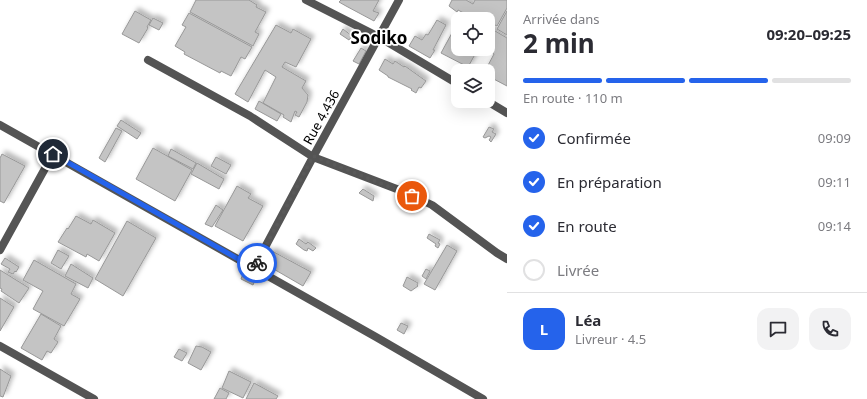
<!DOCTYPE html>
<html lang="fr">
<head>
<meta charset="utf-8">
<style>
  body { margin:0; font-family:"Noto Sans",sans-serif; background:#f2f2f3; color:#2b2b33; height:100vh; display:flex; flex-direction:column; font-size:15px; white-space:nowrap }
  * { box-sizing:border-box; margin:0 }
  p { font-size:13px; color:#7c7c81 }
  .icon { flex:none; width:22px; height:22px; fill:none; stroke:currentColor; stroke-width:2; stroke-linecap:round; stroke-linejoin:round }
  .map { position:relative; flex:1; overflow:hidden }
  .drawer { display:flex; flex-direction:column; background:#fff; width:360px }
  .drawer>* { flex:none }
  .tools { position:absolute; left:451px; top:12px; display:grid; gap:8px }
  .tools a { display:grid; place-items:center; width:44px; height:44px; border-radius:8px; background:#fff; box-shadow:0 4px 16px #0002; font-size:20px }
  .pin { position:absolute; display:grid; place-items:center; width:34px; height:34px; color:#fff; margin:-17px; border:2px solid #fff; border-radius:50%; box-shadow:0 1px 4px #0007 }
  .courier { position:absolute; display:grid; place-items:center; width:40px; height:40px; margin:-20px; border:3px solid #2563eb; border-radius:50%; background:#fff; color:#222; box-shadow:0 1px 5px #0007 }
  .headline em { font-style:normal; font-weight:700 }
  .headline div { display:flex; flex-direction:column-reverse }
  .headline { display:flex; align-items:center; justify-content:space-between; height:68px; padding:0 16px }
  h1 { font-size:26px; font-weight:700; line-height:30px }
  .bar { display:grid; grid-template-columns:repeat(4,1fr); gap:6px 4px; align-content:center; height:48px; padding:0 16px }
  .bar i { height:5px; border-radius:3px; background:#e1e1e2 }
  .bar .active { background:#2563eb }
  .bar p { grid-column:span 4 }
  .line { display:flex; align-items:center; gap:10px; padding:0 16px; border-top:1px solid #e1e1e2 }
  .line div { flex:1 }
  .round { display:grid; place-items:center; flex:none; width:42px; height:42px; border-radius:12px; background:#f2f2f3 }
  ol { padding:0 16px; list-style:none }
  li { display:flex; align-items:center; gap:12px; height:44px }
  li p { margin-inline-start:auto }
  li .icon { padding:4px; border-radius:50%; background:#2563eb; color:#fff; stroke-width:4 }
  li:last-child { color:#7c7c81 }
  li i { width:22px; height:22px; border:2px solid #e1e1e2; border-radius:50% }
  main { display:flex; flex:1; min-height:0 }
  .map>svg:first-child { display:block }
  .building { fill:#c4c4c4; stroke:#989898; filter:url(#shadow) }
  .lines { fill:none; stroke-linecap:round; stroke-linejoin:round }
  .minor { stroke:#545454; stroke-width:8 }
  .done { stroke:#595959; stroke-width:4; stroke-dasharray:0 7.2 }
  .route { stroke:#2563eb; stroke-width:5 }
  .labels { text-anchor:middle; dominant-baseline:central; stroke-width:3.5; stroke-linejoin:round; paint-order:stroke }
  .street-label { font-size:13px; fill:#000; stroke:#fff }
  .district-label { font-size:17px; font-weight:bold; fill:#000; stroke:#fff }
</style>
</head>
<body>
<main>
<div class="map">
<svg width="507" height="399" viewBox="0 0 507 399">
  <defs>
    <filter id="shadow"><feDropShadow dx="3.5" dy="-3.5" stdDeviation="2" flood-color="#0004"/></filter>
  </defs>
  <rect width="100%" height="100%" fill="#fff"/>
  <path class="building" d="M 196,0 L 249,0 L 257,5 L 256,7 L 266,12 L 255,32 L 259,34 L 253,46 L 190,12 Z
    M 341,0 L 379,0 L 373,11 L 379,13 L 374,21 L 346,6 L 339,2 Z
    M 452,0 L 466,0 L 473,4 L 475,0 L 507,0 L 507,8 L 497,26 L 491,23 L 489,27 L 488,19 L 475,19 L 458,10 L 457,12 L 449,6 Z
    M 135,11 L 151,20 L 147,27 L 148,28 L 139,43 L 122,34 Z
    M 507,11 L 507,35 L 497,29 Z
    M 189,13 L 252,47 L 245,59 L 241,57 L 231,76 L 221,71 L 220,73 L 184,54 L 185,52 L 175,46 L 186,27 L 182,25 Z
    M 153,18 L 163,23 L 159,30 L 149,25 Z
    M 437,20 L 446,25 L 433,50 L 435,50 L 430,58 L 409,46 L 415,36 L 422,40 L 426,34 L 428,35 Z
    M 458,22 L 458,49 L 478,49 L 468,67 L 441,53 Z
    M 276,25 L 291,33 L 293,29 L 311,39 L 296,67 L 285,62 L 282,67 L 306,81 L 302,88 L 308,95 L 307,102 L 299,117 L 295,115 L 297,112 L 295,111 L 291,122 L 283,117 L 284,115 L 263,103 L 276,77 L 265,70 L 248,102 L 235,94 Z
    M 490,28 L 507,38 L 507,86 L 488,76 L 488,71 L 485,71 L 494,54 L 484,49 L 488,49 L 488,32 Z
    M 343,29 L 352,36 L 349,40 L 340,34 Z
    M 361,48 L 366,51 L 359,64 L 353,61 Z
    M 385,59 L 393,64 L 395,61 L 404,67 L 405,66 L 426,81 L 421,88 L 419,87 L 416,93 L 411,90 L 412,89 L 388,77 L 388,76 L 379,70 Z
    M 259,101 L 281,114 L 277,121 L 255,109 Z
    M 121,120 L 141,133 L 137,139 L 117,126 Z
    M 489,127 L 494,129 L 492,132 L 496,134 L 491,142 L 489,140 L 491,137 L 489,136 L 485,138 L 483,137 Z
    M 116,128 L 122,131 L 105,162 L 99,158 Z
    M 153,148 L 192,170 L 175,201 L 136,179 Z
    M 171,149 L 196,163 L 193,169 L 168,156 Z
    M 2,154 L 25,166 L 4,203 L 0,201 L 0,158 Z
    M 216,157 L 231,165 L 226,174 L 211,166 Z
    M 197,163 L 224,179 L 219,189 L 191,174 Z
    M 237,186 L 251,194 L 248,198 L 263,206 L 243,241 L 215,226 Z
    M 363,189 L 374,196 L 373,201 L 359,193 Z
    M 216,205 L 223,210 L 212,227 L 205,224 Z
    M 76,216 L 91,224 L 93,220 L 115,233 L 99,261 L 87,254 L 86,257 L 58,242 L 67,228 L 68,229 Z
    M 127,221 L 156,238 L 123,296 L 95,279 Z
    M 429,234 L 440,240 L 438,243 L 440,244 L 438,248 L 435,246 L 436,244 L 427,238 Z
    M 299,239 L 306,244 L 308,242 L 316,248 L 313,251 L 308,248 L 307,251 L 304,250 L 296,244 Z
    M 447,245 L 457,251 L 435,290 L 424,284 Z
    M 58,250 L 69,256 L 61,269 L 51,263 Z
    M 272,251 L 311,272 L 303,286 L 265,264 Z
    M 5,258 L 19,267 L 16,272 L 15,271 L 13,274 L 8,272 L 10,269 L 1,264 Z
    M 34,260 L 76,284 L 71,294 L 80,299 L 64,326 L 33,309 L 43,291 L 23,280 Z
    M 71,264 L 93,278 L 88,288 L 65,276 Z
    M 426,269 L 430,271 L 426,279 L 422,276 Z
    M 0,270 L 29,288 L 19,303 L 1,291 L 2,289 L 0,288 Z
    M 244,271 L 250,274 L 249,275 L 256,278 L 253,285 L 241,279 Z
    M 407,277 L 418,283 L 417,285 L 418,286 L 411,291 L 403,286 Z
    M 0,298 L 14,307 L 0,331 Z
    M 41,314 L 61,326 L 54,339 L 58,342 L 51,353 L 47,351 L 42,360 L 21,348 Z
    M 401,323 L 408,326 L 404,334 L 397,330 Z
    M 196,346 L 202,347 L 211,352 L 201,370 L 188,363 Z
    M 179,349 L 187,353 L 182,361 L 174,357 Z
    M 0,369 L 11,376 L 3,397 L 0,396 Z
    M 229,371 L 251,382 L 243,398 L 222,388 Z
    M 254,383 L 278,396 L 276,399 L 246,399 Z
    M 220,388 L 229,393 L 226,399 L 214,399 Z"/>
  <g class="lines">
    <path class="minor" d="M 306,0 L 379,37 L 458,84
      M 148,60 L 250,116 L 313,157 L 402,191 L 432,205 L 497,253 L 507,259
      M 487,101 L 507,113
      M 0,125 L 376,337 L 483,399
      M 0,250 L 53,154
      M 254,268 L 313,157 L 399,0
      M 0,346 L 94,399"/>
  </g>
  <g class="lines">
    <path class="done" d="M 257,263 L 313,156 L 412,196"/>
    <path class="route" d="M 53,154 L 254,268 L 257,263"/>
  </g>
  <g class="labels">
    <g class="street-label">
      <text transform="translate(321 117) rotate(-61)">Rue 4.436</text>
    </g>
    <g class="district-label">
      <text x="379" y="37">Sodiko</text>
    </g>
  </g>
</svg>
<div class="tools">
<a><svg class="icon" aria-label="locate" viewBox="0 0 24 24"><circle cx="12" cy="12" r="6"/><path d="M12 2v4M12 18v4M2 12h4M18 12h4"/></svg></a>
<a><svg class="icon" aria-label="layers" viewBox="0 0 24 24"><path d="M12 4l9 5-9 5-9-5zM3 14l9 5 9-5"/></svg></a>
</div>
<div class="pin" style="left:412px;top:196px;background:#ea580c"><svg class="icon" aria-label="bag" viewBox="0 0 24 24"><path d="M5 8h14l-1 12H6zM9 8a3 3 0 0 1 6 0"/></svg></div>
<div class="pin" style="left:53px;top:154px;background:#1f2937"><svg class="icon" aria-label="home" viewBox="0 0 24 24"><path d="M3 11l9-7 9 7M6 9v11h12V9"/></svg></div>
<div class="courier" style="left:257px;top:263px"><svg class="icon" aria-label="bike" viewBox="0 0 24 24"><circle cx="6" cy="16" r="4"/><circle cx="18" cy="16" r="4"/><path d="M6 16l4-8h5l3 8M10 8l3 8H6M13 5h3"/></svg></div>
</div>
<section class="drawer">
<div class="headline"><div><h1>2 min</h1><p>Arrivée dans</p></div><em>09:20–09:25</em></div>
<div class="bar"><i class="active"></i><i class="active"></i><i class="active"></i><i></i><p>En route · 110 m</p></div>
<ol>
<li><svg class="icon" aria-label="check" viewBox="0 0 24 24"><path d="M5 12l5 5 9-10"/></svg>Confirmée<p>09:09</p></li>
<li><svg class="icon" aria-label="check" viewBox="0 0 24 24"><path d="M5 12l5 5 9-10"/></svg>En préparation<p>09:11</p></li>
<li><svg class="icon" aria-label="check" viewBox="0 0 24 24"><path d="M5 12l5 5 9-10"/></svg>En route<p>09:14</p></li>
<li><i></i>Livrée</li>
</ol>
<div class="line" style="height:72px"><b class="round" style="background:#2563eb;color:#fff">L</b><div><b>Léa</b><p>Livreur · 4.5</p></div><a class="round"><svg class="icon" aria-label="chat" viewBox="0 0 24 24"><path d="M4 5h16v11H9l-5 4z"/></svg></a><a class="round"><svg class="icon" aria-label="phone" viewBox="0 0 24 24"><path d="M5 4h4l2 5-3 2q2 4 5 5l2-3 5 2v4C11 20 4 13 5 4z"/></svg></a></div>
</section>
</main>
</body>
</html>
